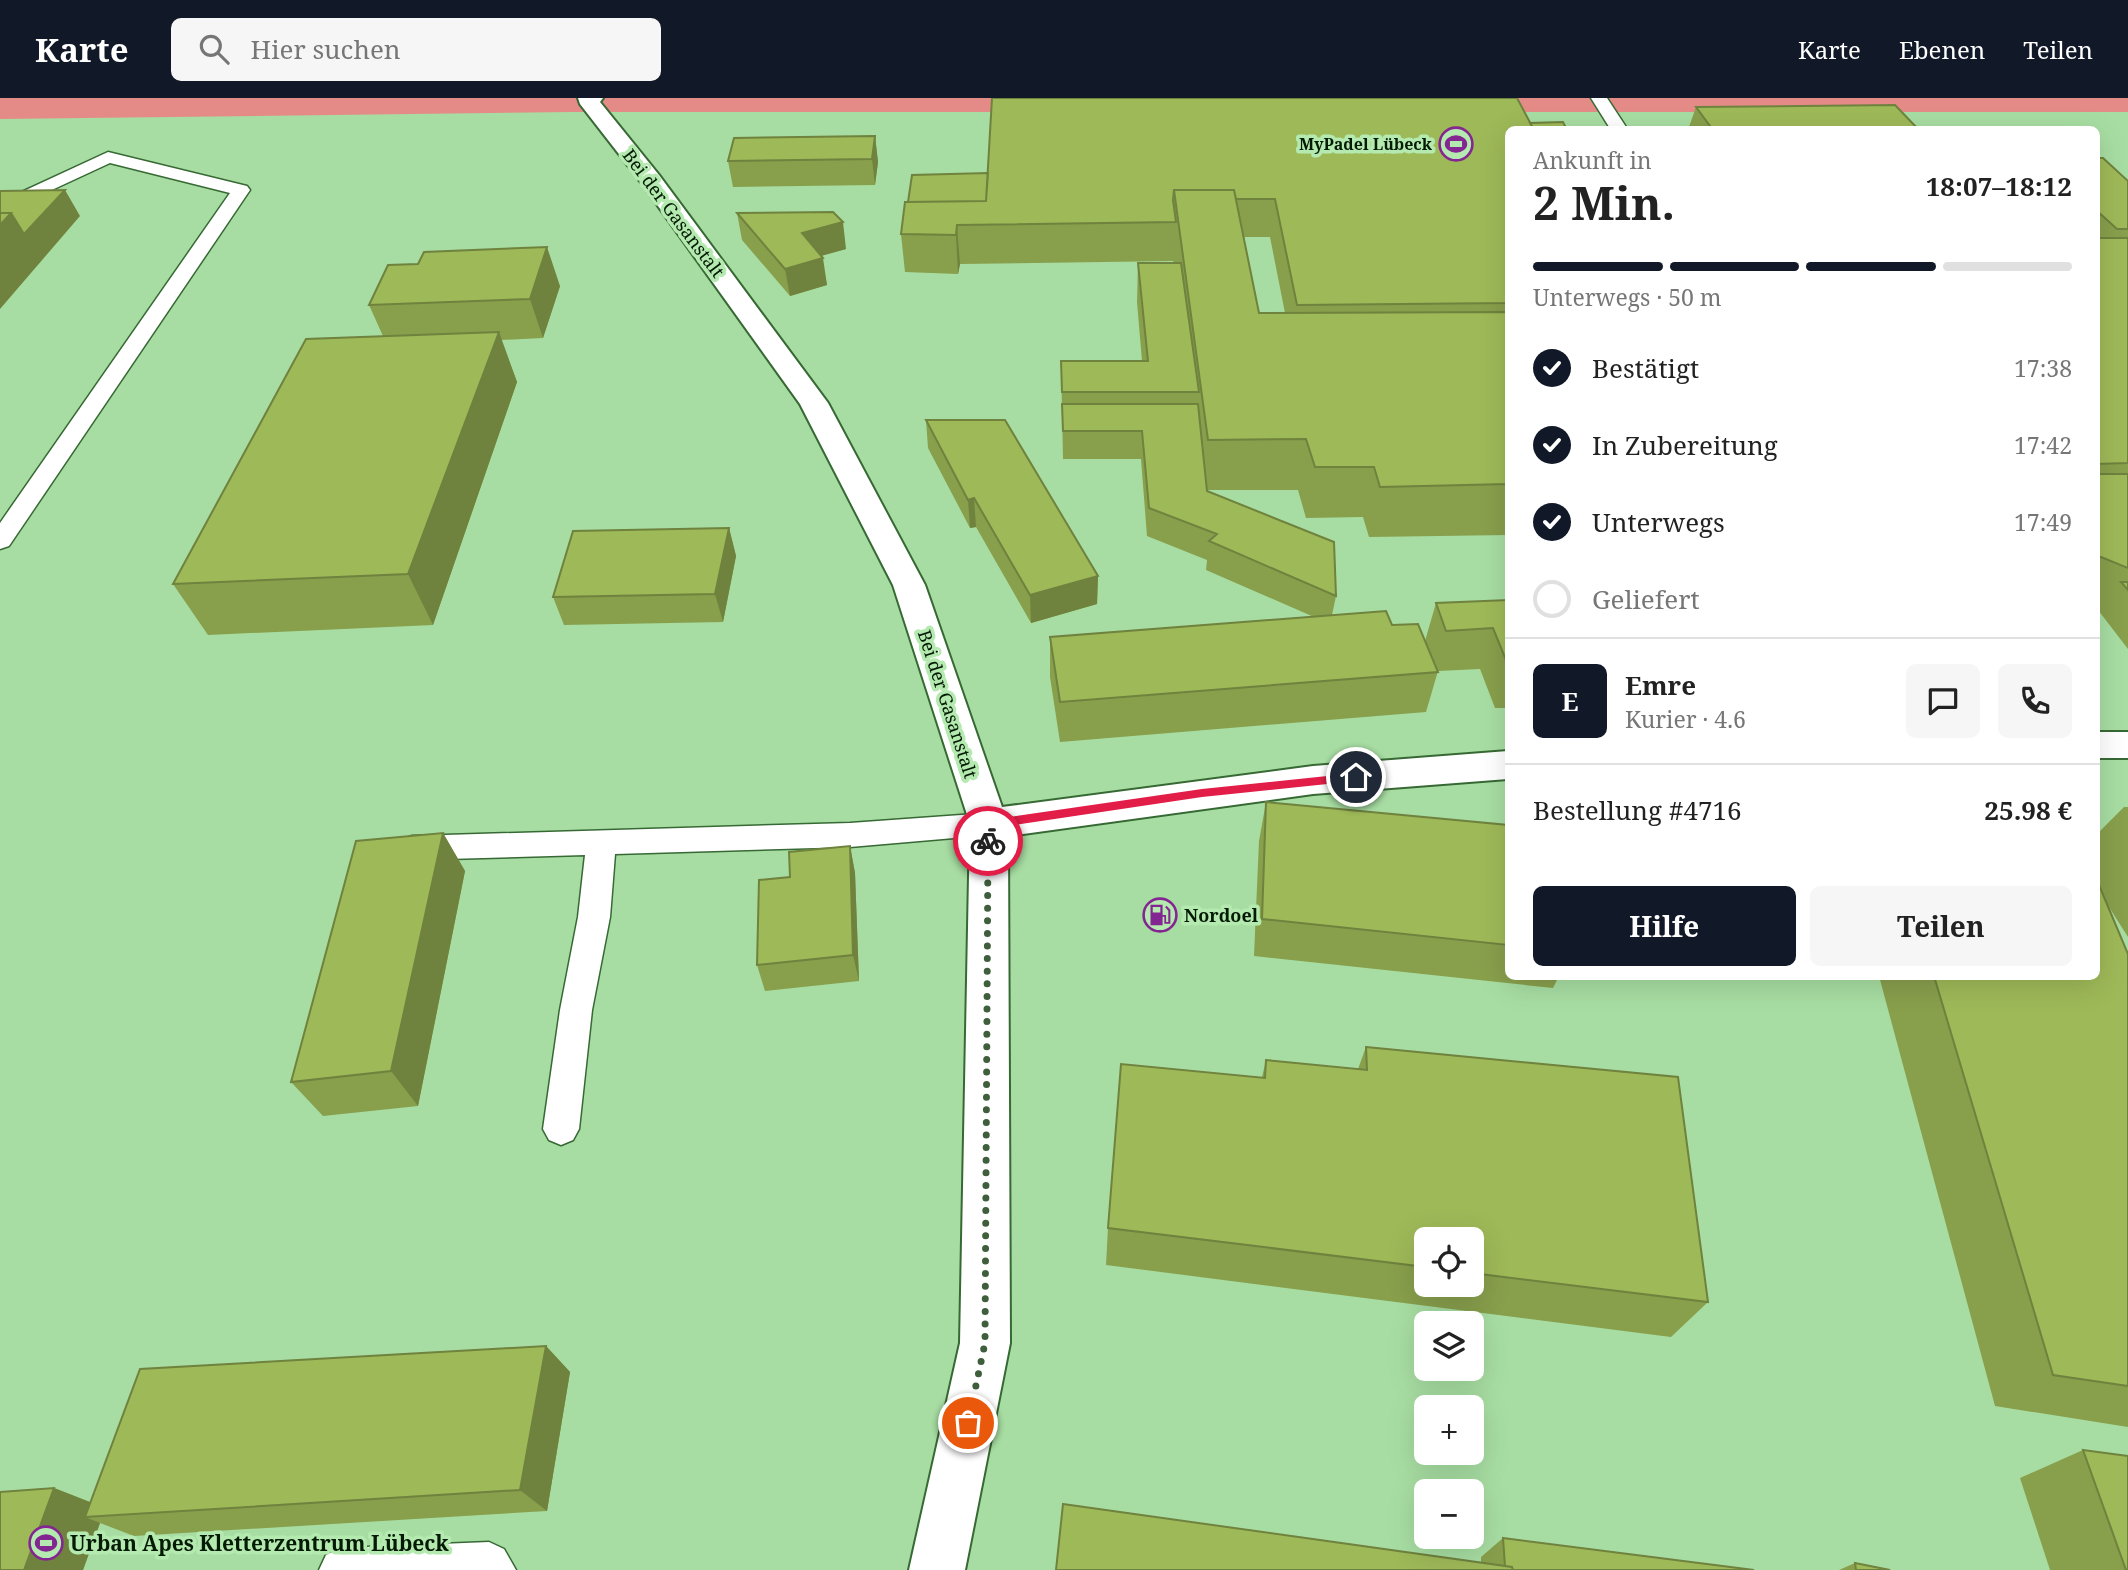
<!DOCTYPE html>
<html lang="de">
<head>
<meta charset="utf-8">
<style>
  body { margin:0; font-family:"Noto Serif",serif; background:#f6f6f6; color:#222; height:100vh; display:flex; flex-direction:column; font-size:26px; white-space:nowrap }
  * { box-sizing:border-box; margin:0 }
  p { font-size:23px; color:#767676 }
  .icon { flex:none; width:38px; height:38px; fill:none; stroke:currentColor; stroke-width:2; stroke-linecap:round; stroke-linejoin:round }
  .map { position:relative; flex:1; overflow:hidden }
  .drawer { position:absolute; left:1505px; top:28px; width:595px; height:854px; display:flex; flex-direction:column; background:#fff; border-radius:10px; box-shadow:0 7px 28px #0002 }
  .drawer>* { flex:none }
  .controls { position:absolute; left:1414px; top:1129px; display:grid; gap:14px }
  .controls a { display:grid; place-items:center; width:70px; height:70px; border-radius:10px; background:#fff; box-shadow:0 7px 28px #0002; font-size:35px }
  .pin { position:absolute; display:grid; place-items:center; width:60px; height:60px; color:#fff; margin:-30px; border:4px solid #fff; border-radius:50%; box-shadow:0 2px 7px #0007 }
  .courier { position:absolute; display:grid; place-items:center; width:70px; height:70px; margin:-35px; border:5px solid #e11d48; border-radius:50%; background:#fff; color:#222; box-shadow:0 2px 9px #0007 }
  .head em { font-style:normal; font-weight:700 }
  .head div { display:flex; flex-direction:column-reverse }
  .head { display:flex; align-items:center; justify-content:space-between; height:119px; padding:0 28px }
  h1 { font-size:46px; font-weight:700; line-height:52px }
  .bar { display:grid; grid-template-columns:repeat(4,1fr); gap:10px 7px; align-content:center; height:84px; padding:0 28px }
  .bar i { height:9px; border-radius:5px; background:#e0e0e0 }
  .bar .current { background:#111827 }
  .bar p { grid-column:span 4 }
  .line { display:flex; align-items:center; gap:18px; padding:0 28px; border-top:2px solid #e0e0e0 }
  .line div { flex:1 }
  .round { display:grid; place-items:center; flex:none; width:74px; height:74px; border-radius:10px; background:#f6f6f6 }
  ol { padding:0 28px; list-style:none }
  li { display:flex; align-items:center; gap:21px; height:77px }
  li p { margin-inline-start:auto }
  li .icon { padding:7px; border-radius:50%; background:#111827; color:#fff; stroke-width:4 }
  li:last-child { color:#767676 }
  li i { width:38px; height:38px; border:4px solid #e0e0e0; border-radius:50% }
  .action { display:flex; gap:14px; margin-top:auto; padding:14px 28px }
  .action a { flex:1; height:80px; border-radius:10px; background:#111827; color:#fff; font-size:28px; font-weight:700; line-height:80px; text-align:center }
  .action a+a { background:#f6f6f6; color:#222 }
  header { display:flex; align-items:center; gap:42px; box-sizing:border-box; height:98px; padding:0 35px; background:#111827; color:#fff }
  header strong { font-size:33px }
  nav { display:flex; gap:38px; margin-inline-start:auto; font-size:24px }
  .search { width:490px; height:63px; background:#f6f6f6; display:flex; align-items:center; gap:18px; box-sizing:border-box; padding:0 24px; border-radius:10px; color:#767676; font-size:26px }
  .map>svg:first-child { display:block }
  .green { fill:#e48b87 }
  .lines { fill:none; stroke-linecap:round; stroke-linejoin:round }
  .service-casing { stroke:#376934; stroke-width:3 }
  .minor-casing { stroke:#376934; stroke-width:4 }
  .service { fill:#fff; fill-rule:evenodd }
  .minor { fill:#fff; fill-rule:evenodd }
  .wall { fill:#889f4c; fill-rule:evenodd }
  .shaded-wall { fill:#6f823e }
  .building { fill:#9eb958; stroke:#6f823e; stroke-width:2 }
  .route { fill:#e11d48 }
  .done { stroke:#3e5e3c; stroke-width:7; stroke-dasharray:0 12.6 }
  .labels { text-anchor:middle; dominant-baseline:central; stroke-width:7; stroke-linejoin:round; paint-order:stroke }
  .far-poi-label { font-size:16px; font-weight:bold; fill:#051a05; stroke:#b4eaaf; text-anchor:end }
  .street-label { font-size:18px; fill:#051a05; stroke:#b4eaaf }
  .poi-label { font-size:18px; font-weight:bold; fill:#051a05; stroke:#b4eaaf; text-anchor:start }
  .near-poi-label { font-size:21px; font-weight:bold; fill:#051a05; stroke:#b4eaaf; text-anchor:start }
</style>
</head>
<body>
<header>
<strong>Karte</strong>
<div class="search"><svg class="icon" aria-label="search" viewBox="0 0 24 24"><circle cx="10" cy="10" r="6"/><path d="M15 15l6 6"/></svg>Hier suchen</div>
<nav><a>Karte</a><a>Ebenen</a><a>Teilen</a></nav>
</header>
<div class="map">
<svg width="2128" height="1472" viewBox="0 0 2128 1472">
  <rect width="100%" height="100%" fill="#a7dda2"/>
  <path class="green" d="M 0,0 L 2128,0 L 2128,14 L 574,14 L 0,21 Z"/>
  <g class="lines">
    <defs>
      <path id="service" d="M 1591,0 L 1607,0 L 1628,32 L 1611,32 Z
        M 108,54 L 247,88 L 250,92 L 9,448 L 0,451 L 0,425 L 230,95 L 110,65 L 0,116 L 0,104 Z
        M 989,715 L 999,718 L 1004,726 L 999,734 L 989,737 L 850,749 L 615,756 L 610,819 L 592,912 L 579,1031 L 573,1042 L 561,1047 L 549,1042 L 543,1031 L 560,912 L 578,819 L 585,757 L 412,762 L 401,758 L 397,750 L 401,742 L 412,738 L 850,725 Z
        M 489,1444 L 504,1451 L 516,1472 L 319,1472 L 326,1457 L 341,1450 Z"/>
      <path id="minor" d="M 578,0 L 603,0 L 600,4 L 659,77 L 828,305 L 925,487 L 1002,709 L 1313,668 L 1508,653 L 1508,681 L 1313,696 L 1008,738 L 1010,1245 L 965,1472 L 909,1472 L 960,1245 L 970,726 L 893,487 L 800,306 L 643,87 L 580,6 Z
        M 2096,634 L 2128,634 L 2128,660 L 2096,660 Z"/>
    </defs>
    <use href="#service" class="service-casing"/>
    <use href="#minor" class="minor-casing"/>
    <use href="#service" class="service"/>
    <use href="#minor" class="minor"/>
  </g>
  <path class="wall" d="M 1696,9 L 1919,32 L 1688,32 Z
    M 1508,32 L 1508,437 L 1369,439 L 1363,419 L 1306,420 L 1298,392 L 1207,392 L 1336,498 L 1332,517 L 1392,527 L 1425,543 L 1436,505 L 1508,502 L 1508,610 L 1495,610 L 1480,571 L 1438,573 L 1426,614 L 1060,644 L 1050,579 L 1050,539 L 1314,519 L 1206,472 L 1207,462 L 1147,438 L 1141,361 L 1063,361 L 1061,263 L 1142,263 L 1137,204 L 1138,165 L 1174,165 L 1173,163 L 960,166 L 958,176 L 905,174 L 901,136 L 988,75 ZM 1244,139 L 1270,139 L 1285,215 L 1259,215 Z
    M 875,38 L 878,64 L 875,87 L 733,89 L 728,63 Z
    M 2096,60 L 2128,83 L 2128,551 L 2098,512 L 2096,511 Z
    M 737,115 L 846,151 L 821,158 L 827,187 L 790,198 L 742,142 Z
    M 560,188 L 543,240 L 501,242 L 517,284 L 433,527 L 208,537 L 173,486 L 383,238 L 369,207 Z
    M 926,322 L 1098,478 L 1097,506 L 1031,525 L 976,429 L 970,430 L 928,350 Z
    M 729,430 L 736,458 L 723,524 L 564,527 L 553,499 Z
    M 1266,704 L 1508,727 L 1508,878 L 1559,878 L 1553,890 L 1254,858 L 1259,743 Z
    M 2124,709 L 2128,709 L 2128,839 L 2107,806 L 2128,856 L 2128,1329 L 1995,1308 L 1879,878 L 2096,878 L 2096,737 Z
    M 443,735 L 465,773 L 418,1008 L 323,1018 L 291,984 Z
    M 850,748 L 855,775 L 859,883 L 765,893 L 757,867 Z
    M 1366,949 L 1708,1204 L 1671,1239 L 1106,1167 L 1108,1130 L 1262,979 L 1266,962 L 1358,971 ZM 1426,1141 L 1472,1141 L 1472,1186 L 1426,1186 Z
    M 546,1248 L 570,1274 L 547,1413 L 134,1438 L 100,1425 L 83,1472 L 0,1472 L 54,1390 L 90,1404 Z
    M 2083,1352 L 2128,1472 L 2050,1472 L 2020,1380 Z
    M 1503,1440 L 1754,1472 L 1056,1472 L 1481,1464 L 1481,1459 Z
    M 1855,1465 L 1890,1472 L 1839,1472 Z"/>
  <path class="shaded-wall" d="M 875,38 L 878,64 L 875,87 L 872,61 Z
    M 65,92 L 80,118 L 0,211 L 0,127 L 11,115 Z
    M 843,124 L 846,151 L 806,162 L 802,135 Z
    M 957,127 L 960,166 L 958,176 L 956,137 Z
    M 547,149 L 560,188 L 543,240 L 530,201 Z
    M 823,160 L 827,187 L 790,198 L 785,171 Z
    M 499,234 L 517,284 L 433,527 L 408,476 Z
    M 974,400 L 976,429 L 970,430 L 968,402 Z
    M 729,430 L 736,458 L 723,524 L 715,496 Z
    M 1098,478 L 1097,506 L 1031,525 L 1030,497 Z
    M 443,735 L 465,773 L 418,1008 L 391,973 Z
    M 850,748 L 855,775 L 859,883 L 853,857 Z
    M 546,1248 L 570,1274 L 547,1413 L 520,1392 Z
    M 54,1390 L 105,1410 L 85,1419 L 100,1425 L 83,1472 L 24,1472 Z"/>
  <path class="building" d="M 992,0 L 1517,0 L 1534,32 L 1508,32 L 1508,205 L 1297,207 L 1275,101 L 1236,101 L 1234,92 L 1174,92 L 1173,102 L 1176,124 L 957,127 L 956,137 L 901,136 L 905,104 L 986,103 Z
    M 1895,7 L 1919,32 L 1713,32 L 1696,9 Z
    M 1563,24 L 1567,32 L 1534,32 L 1530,25 Z
    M 875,38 L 872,61 L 728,63 L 734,40 Z
    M 2096,60 L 2103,60 L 2128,83 L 2128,131 L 2117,131 L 2096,112 Z
    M 988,75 L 986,103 L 908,104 L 912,77 Z
    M 65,92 L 24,136 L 11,115 L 0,115 L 0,93 Z
    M 1174,92 L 1234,92 L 1259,215 L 1508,214 L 1508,386 L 1380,389 L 1374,369 L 1315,369 L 1306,341 L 1208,342 Z
    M 833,114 L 843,124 L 802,135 L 823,160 L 785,171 L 737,115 Z
    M 0,115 L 11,115 L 0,127 Z
    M 2096,140 L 2128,140 L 2128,365 L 2096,366 Z
    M 547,149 L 530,201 L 369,207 L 388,167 L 418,166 L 424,154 Z
    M 1138,165 L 1181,165 L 1199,294 L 1062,294 L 1061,263 L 1148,263 Z
    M 499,234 L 408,476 L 173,486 L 306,241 Z
    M 1062,306 L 1198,306 L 1207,393 L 1334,444 L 1336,498 L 1209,443 L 1217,436 L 1149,410 L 1142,333 L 1063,333 Z
    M 926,322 L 1005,322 L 1098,478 L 1030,497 L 974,400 L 968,402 Z
    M 2096,376 L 2128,376 L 2128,470 L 2096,457 Z
    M 729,430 L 715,496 L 553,499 L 573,433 Z
    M 2121,484 L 2128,484 L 2128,492 Z
    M 1508,502 L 1508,567 L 1493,530 L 1446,533 L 1436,505 Z
    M 1386,513 L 1392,527 L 1418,526 L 1438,574 L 1060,604 L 1050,539 Z
    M 1266,704 L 1508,727 L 1508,847 L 1262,821 Z
    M 443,735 L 391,973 L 291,984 L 356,743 Z
    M 850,748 L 853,857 L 757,867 L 759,782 L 790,779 L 789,754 Z
    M 2096,780 L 2128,856 L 2128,1288 L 2053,1277 L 1934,878 L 2096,878 Z
    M 1366,949 L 1678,979 L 1708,1204 L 1472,1175 L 1472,1141 L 1426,1141 L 1426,1169 L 1108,1130 L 1121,966 L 1265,980 L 1266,962 L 1367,972 Z
    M 546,1248 L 520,1392 L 85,1419 L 140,1271 Z
    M 2083,1352 L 2128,1358 L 2128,1472 L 2126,1472 Z
    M 54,1390 L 24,1472 L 0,1472 L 0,1394 Z
    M 1063,1406 L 1512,1469 L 1513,1472 L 1056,1472 Z
    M 1503,1440 L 1754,1472 L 1513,1472 L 1512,1469 L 1505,1468 Z
    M 1855,1465 L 1890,1472 L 1856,1472 Z"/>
  <path class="route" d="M 1356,675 L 1361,679 L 1356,683 L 1202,699 L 994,730 L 992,746 L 988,747 L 983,743 L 983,726 L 989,722 L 1202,691 Z"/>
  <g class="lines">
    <path class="done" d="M 968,1325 L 985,1245 L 988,743"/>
  </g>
  <defs>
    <symbol id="stadium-ring" viewBox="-11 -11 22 22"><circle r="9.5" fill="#b4eaaf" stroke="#842691" stroke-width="1.5"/><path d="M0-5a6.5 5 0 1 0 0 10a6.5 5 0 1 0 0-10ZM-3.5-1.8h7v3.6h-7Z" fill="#842691"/></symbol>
    <symbol id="fuel-ring" viewBox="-11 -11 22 22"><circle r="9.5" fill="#b4eaaf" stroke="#842691" stroke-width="1.5"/><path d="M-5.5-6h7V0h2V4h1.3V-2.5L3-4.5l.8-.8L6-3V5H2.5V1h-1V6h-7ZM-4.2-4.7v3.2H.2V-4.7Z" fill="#842691"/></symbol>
  </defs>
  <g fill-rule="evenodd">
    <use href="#stadium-ring" x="1437" y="27" width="38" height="38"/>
    <use href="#fuel-ring" x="1141" y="798" width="38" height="38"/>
    <use href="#stadium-ring" x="27" y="1426" width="38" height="38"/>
  </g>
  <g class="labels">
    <g class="far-poi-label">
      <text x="1432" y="46">MyPadel Lübeck</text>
    </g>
    <g class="street-label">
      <text transform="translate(674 115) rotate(53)">Bei der Gasanstalt</text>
      <text transform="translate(948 606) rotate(72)">Bei der Gasanstalt</text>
    </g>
    <g class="poi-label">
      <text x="1184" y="817">Nordoel</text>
    </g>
    <g class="near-poi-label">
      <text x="70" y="1445">Urban Apes Kletterzentrum Lübeck</text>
    </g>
  </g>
</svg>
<div class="controls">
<a><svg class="icon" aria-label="locate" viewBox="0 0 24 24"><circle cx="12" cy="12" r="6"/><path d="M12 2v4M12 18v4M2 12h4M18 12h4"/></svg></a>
<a><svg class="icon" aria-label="layers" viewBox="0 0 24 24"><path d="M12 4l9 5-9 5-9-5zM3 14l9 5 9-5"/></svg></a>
<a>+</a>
<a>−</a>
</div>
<div class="pin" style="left:968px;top:1325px;background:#ea580c"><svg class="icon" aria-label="bag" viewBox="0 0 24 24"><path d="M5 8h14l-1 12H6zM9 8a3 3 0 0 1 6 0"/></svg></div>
<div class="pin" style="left:1356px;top:679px;background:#1f2937"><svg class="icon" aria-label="home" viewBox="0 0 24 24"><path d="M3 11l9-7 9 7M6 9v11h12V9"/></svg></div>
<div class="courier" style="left:988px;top:743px"><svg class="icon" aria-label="bike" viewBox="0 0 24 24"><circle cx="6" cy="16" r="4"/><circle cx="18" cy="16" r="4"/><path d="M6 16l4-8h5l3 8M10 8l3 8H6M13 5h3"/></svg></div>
<section class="drawer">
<div class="head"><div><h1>2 Min.</h1><p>Ankunft in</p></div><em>18:07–18:12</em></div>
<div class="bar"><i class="current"></i><i class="current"></i><i class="current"></i><i></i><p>Unterwegs · 50 m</p></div>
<ol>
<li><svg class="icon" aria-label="check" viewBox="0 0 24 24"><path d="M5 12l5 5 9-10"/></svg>Bestätigt<p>17:38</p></li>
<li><svg class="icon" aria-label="check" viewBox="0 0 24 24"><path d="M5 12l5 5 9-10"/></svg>In Zubereitung<p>17:42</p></li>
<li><svg class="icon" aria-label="check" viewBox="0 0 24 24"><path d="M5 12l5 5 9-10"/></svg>Unterwegs<p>17:49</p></li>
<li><i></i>Geliefert</li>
</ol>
<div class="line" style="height:126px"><b class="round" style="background:#111827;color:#fff">E</b><div><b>Emre</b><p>Kurier · 4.6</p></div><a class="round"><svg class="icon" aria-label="chat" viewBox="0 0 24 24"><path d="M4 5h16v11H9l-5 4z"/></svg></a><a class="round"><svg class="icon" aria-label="phone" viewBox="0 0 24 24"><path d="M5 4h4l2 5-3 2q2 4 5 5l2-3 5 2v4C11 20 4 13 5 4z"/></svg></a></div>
<div class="line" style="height:91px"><div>Bestellung #4716</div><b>25.98 €</b></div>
<div class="action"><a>Hilfe</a><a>Teilen</a></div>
</section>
</div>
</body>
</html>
